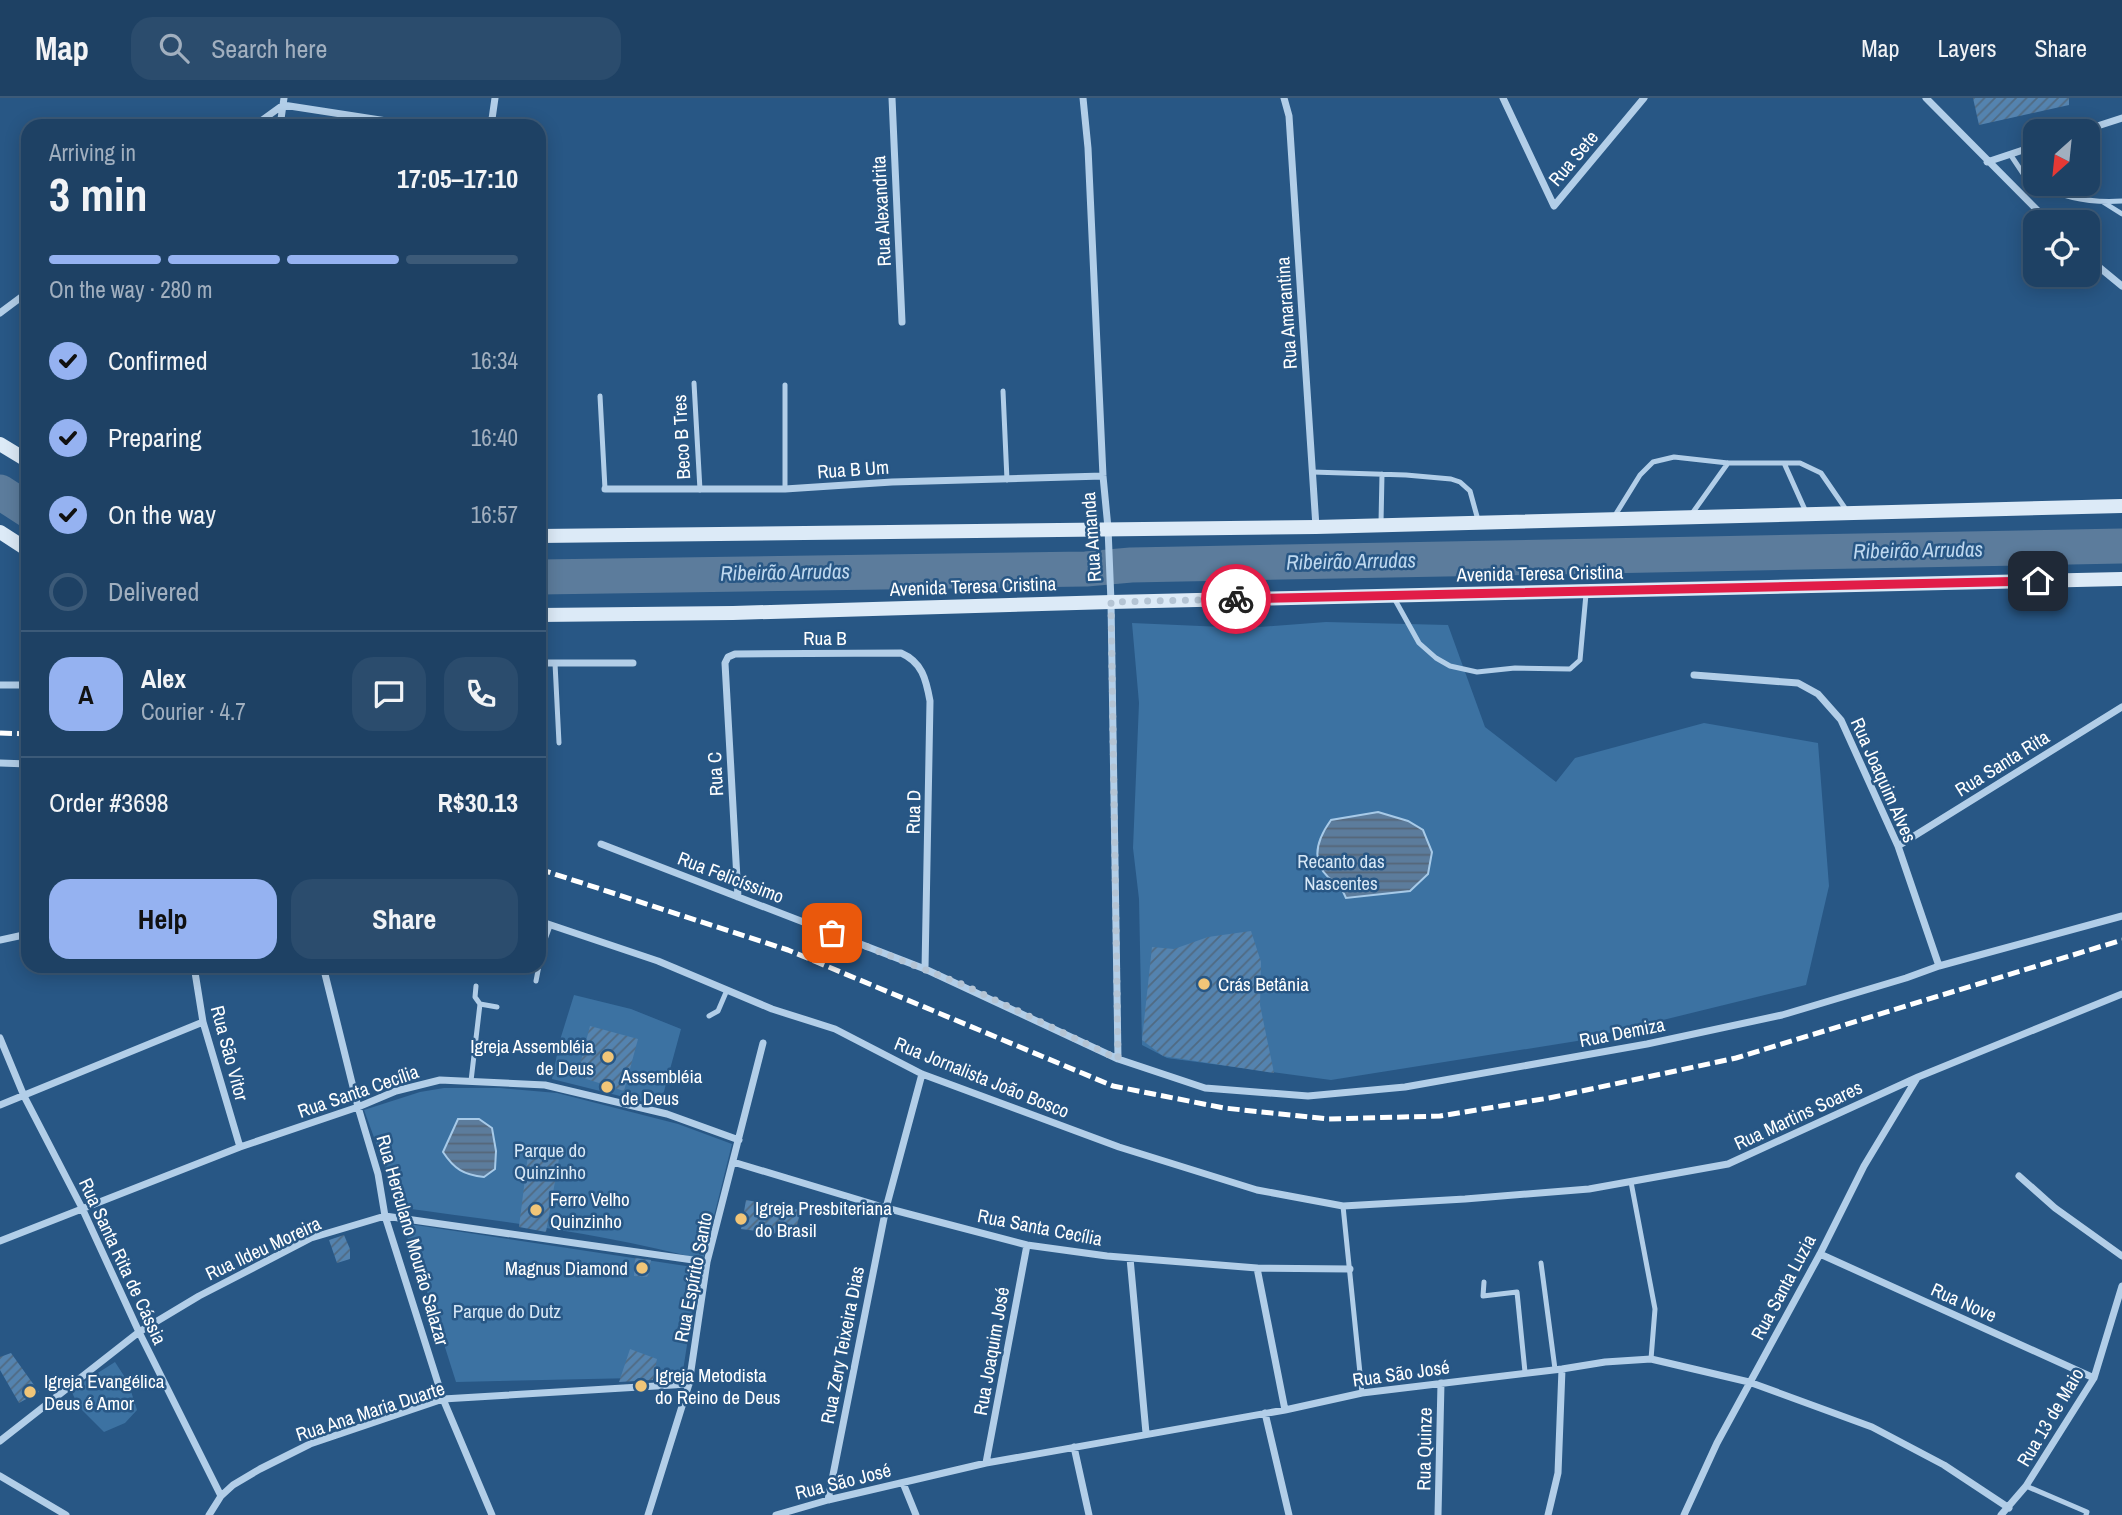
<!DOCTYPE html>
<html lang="en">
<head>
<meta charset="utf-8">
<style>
  body { margin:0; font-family:"Archivo Narrow",sans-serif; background:#2b4c6d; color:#f1f3f6; height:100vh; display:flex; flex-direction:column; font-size:26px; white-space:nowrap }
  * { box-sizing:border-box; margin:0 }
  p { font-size:23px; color:#a1afbf }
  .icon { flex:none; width:38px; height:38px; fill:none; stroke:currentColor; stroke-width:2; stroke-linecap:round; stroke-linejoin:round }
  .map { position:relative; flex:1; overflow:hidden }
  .side { position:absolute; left:21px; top:21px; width:525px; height:854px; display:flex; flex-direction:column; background:#1e4164; border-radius:21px; box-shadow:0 4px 18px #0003,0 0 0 2px #3c5a78 }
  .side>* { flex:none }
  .needle { width:46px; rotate:207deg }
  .fabs { position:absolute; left:2023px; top:21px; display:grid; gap:14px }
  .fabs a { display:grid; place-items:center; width:77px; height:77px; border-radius:14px; background:#1e4164; box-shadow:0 4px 18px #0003,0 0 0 2px #3c5a78; font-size:35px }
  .pin { position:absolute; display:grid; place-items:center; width:60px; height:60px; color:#fff; margin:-30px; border-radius:14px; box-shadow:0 4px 10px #0006 }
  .courier { position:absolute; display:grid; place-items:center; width:70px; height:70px; margin:-35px; border:5px solid #e11d48; border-radius:50%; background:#fff; color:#222; box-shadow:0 2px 9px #0007 }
  .head em { font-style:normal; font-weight:700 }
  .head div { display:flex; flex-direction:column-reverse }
  .head { display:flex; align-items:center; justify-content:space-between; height:119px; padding:0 28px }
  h1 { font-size:46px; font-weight:700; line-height:52px }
  .bar { display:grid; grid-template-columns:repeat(4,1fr); gap:10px 7px; align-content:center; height:84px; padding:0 28px }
  .bar i { height:9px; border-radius:5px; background:#3c5a78 }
  .bar .current { background:#95b2f1 }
  .bar p { grid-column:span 4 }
  .line { display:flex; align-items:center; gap:18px; padding:0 28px; border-top:2px solid #3c5a78 }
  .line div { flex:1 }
  .round { display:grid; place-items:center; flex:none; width:74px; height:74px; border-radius:21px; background:#2b4c6d }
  ol { padding:0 28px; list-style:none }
  li { display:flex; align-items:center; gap:21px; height:77px }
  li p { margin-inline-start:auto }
  li .icon { padding:7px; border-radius:50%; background:#95b2f1; color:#111; stroke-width:4 }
  li:last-child { color:#a1afbf }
  li i { width:38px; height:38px; border:4px solid #3c5a78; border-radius:50% }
  .button { display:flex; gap:14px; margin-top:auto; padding:14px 28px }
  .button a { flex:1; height:80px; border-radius:21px; background:#95b2f1; color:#111; font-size:28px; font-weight:700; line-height:80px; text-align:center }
  .button a+a { background:#2b4c6d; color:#f1f3f6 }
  header { display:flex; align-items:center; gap:42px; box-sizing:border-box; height:98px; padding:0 35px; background:#1e4164; border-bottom:2px solid #3c5a78 }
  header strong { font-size:33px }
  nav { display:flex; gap:38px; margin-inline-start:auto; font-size:24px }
  .search { width:490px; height:63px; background:#2b4c6d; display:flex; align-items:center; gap:18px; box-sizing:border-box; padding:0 24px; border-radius:21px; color:#a1afbf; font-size:26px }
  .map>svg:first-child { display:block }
  .green { fill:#3c72a2 }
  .water { fill:url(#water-rules); stroke:#a7cae8; stroke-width:2 }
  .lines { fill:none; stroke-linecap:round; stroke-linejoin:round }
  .river { stroke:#5c7c9c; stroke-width:35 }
  .building { fill:url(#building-hatch) }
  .lane { stroke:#b2cee8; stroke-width:5 }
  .street { stroke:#b2cee8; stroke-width:7 }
  .secondary { stroke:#dceaf7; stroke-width:14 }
  .rail { stroke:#fff; stroke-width:5; stroke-dasharray:12 5; stroke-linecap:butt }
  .done { stroke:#b4c4d4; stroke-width:7; stroke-dasharray:0 12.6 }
  .route { stroke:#e11d48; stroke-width:9 }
  .poi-dot { fill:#f0c578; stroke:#285785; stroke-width:2.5 }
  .labels { text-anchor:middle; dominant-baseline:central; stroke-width:5; stroke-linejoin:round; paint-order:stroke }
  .street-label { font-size:19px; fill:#fff; stroke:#285785 }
  .park-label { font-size:19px; fill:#d6e7f6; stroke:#285785 }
  .poi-label { font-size:19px; fill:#fff; stroke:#285785; text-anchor:start }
  .water-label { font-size:21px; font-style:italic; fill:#bed8ef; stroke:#285785 }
</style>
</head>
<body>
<header>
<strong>Map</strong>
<div class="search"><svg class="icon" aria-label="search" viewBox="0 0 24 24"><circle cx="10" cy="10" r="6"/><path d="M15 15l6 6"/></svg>Search here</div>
<nav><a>Map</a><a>Layers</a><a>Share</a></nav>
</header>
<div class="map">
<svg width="2122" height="1417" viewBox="0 0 2122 1417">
  <defs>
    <pattern id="water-rules" width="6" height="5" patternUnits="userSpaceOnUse" patternTransform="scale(1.75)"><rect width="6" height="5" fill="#5c7c9c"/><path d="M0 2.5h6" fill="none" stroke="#556678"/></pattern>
    <pattern id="building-hatch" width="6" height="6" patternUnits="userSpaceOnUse" patternTransform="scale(1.75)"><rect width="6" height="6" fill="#5483af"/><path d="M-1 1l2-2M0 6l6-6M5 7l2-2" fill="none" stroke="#506a82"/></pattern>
  </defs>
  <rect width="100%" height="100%" fill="#285785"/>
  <path class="green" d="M 1326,524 L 1448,527 L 1485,629 L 1556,684 L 1575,660 L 1704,625 L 1818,645 L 1829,788 L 1806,887 L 1577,943 L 1331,982 L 1167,960 L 1142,947 L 1139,801 L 1133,750 L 1139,605 L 1132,525 L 1246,530 Z
    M 574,897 L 631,911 L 681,931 L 660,1008 L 552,981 L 560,942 Z
    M 444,990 L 500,990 L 557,995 L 678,1026 L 732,1046 L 703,1162 C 603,1135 498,1123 396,1109 L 391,1086 L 364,1012 L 420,994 Z
    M 402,1125 L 699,1170 L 682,1279 L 456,1284 L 430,1202 Z
    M 115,1264 L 128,1284 L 137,1312 L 125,1325 L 104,1334 L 78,1308 L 71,1292 Z"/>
  <path class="water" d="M 1378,714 L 1408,723 L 1423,732 L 1432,754 L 1428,776 L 1410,793 L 1346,800 C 1340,786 1338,788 1328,779 C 1310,762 1318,740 1331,722 Z
    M 458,1021 L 479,1021 L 492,1030 L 496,1053 L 495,1071 L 484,1079 C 464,1077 454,1071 443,1054 Z"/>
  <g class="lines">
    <path class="river" d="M 0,394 L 28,412
      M 539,479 L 1086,471 L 1131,467 L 2122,448"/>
  </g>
  <path class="building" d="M 1973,0 L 2069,0 L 2069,7 L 1979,27 Z
    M 1251,833 L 1261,864 L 1260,907 L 1274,975 L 1163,958 L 1142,942 L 1152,849 L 1174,851 L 1208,839 Z
    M 590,928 L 638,941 L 624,993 L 577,978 Z
    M 528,1057 L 559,1061 L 546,1134 L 519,1129 Z
    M 746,1102 L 801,1112 L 794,1138 L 741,1131 Z
    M 344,1137 L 350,1151 L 350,1161 L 337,1165 L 329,1142 Z
    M 635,1160 L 651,1162 L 648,1179 L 634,1178 Z
    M 630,1251 L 657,1261 L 653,1282 L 619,1284 Z
    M 11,1255 L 39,1294 L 19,1305 L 0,1272 L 0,1259 Z"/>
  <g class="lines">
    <path class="lane" d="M 2010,56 L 2026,80 L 2035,85
      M 2037,86 C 2063,100 2093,105 2122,103
      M 2103,104 L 2122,116
      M 694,285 L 700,392
      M 1003,293 L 1007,382
      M 600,298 L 605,391
      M 1784,365 L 1806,414
      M 1312,374 L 1406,377 L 1451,381 L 1460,384 L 1470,393 L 1478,422
      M 785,391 L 785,287
      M 1691,417 L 1728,365
      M 1614,419 L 1640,377 L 1653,364 L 1674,359 L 1728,365 L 1800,365 L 1821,375 L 1847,413
      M 1381,425 L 1382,376
      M 1394,500 L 1419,545 L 1436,560 L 1450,568 L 1477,574 L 1515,570 L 1570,571 L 1580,562 L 1586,496
      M 555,565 L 559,645
      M 536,883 L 543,847 L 550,828
      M 476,888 L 475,899 L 480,906 L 497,909
      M 709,918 L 718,913 L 727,892
      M 471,983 L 480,906
      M 1631,1084 L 1655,1211 L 1651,1261
      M 1343,1108 L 1362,1295
      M 1541,1165 L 1555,1271
      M 1484,1184 L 1483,1198 L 1517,1194 L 1525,1274
      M 2026,1388 L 2087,1414 L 2086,1417"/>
    <path class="street" d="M 892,0 L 902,224
      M 1083,0 L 1088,50 L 1103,378 L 1108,430 L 1111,504 L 1118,961
      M 1284,0 L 1289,18 L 1316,429
      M 1503,0 L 1554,108 L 1644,0
      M 1926,0 L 2049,124
      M 254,28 L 283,7 L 419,28
      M 280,28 L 284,0
      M 491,28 L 495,0
      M 2082,33 L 2122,20
      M 1987,64 L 2035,48
      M 2088,160 L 2122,188
      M 0,215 L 28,194
      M 605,391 L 785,391 L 892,384 L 1103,378
      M 539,565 L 633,565
      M 1694,577 L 1798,585 L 1818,596 L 1841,622 L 1898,748 L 1939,868
      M 0,587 L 28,587
      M 0,665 L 28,666
      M 601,746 L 925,871 L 1118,961 L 1205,990 L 1308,998 L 1405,989 L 1647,946 L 1782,917 L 1906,880 L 1939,868 L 2122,818
      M 1898,748 L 2122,609
      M 738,799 L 725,565 L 728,559 L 735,556 L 901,555 C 922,564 926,581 930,603 L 925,871
      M 539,823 L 658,863 L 772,911 L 835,931 L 922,976 L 1119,1049 L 1257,1092 L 1343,1108 L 1465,1101 L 1589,1091 L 1728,1066 L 1918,979 L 2122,896
      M 0,842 L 28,836
      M 194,868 L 203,924 L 240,1049
      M 323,868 L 358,1009 L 378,1076 L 385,1118 L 443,1301 L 492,1417
      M 0,940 L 24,998 L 82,1110 L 139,1234 L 221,1398
      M 0,1007 L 203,924
      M 733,1064 L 886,1110 L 1027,1147 L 1107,1158 L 1257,1170 L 1350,1171
      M 2019,1078 L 2055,1110 L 2122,1158
      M 0,1143 L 240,1049 L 358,1009 L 396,993 L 440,982 L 545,987 L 667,1016 L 739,1042
      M 1820,1156 L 2094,1280
      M 1130,1160 L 1146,1335
      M 1257,1170 L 1285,1312
      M 1265,1315 L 1289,1417
      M 0,1343 L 139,1234 L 199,1198 L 311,1140 L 385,1118 L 707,1164
      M 1074,1349 L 1089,1417
      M 986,1365 L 1027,1147
      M 0,1378 L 66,1417
      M 903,1385 L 916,1417
      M 828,1402 L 886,1110 L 922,976
      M 209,1417 L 221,1398 L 233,1387 L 260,1371 L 310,1346 L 443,1301 L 689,1286
      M 648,1417 L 689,1286 L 707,1164 L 763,945
      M 776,1417 L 828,1402 L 986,1365 L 1285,1312 L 1362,1295 L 1562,1271 L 1605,1264 L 1651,1261 L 1749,1284 L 1872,1329 L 1944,1367 L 2009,1410
      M 1438,1417 L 1441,1285
      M 1548,1417 L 1558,1375 L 1562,1271
      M 1684,1417 L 1717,1345 L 1820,1156 L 1864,1068 L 1917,980
      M 2001,1417 L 2026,1388 L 2094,1280 L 2122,1188"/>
    <path class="secondary" d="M 0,346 L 28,363
      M 0,434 L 28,452
      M 539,438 L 1316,429 L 2122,408
      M 539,517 L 733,515 L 1111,504 L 2122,481"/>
    <path class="rail" d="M 0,635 L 28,636
      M 539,771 L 788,852 L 1113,988 L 1224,1010 L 1329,1021 L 1440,1018 L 1549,1000 L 1736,960 L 2122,842"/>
  </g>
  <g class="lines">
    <path class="done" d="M 832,835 L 964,887 L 1118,961 L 1111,504 L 1236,501"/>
    <path class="route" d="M 1236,501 L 2038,483"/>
  </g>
  <g class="poi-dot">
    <circle cx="1204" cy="886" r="7"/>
    <circle cx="608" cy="959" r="7"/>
    <circle cx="607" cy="989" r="7"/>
    <circle cx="536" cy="1112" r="7"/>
    <circle cx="741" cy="1121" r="7"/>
    <circle cx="642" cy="1170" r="7"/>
    <circle cx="641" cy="1288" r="7"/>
    <circle cx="30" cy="1294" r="7"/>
  </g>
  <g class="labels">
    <g class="street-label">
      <text transform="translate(1573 60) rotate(-50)">Rua Sete</text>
      <text transform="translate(881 113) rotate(-93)">Rua Alexandrita</text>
      <text transform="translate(1286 215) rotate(-94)">Rua Amarantina</text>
      <text transform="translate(681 339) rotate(-93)">Beco B Tres</text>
      <text transform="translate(853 371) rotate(-4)">Rua B Um</text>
      <text transform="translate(1091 439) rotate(-94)">Rua Amanda</text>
      <text transform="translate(1540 475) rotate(-1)">Avenida Teresa Cristina</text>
      <text transform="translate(973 488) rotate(-2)">Avenida Teresa Cristina</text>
      <text x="825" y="540">Rua B</text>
      <text transform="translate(2002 665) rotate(-32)">Rua Santa Rita</text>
      <text transform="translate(715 676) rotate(-93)">Rua C</text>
      <text transform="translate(1884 682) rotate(66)">Rua Joaquim Alves</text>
      <text transform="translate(913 714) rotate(-89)">Rua D</text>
      <text transform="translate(731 779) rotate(21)">Rua Felicíssimo</text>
      <text transform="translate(1622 934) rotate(-11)">Rua Demiza</text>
      <text transform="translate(230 955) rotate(75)">Rua São Vitor</text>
      <text transform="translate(982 979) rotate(22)">Rua Jornalista João Bosco</text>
      <text transform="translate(358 993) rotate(-19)">Rua Santa Cecília</text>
      <text transform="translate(1798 1017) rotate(-25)">Rua Martins Soares</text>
      <text transform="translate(1040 1129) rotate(11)">Rua Santa Cecília</text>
      <text transform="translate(413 1142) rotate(74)">Rua Herculano Mourão Salazar</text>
      <text transform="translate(263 1150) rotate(-25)">Rua Ildeu Moreira</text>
      <text transform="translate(123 1163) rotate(65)">Rua Santa Rita de Cássia</text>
      <text transform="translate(693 1179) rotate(-79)">Rua Espírito Santo</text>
      <text transform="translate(1783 1189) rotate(-62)">Rua Santa Luzia</text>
      <text transform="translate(1964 1204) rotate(24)">Rua Nove</text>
      <text transform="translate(842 1247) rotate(-79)">Rua Zery Teixeira Dias</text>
      <text transform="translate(991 1253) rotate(-80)">Rua Joaquim José</text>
      <text transform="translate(1401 1275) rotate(-8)">Rua São José</text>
      <text transform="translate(370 1313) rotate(-18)">Rua Ana Maria Duarte</text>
      <text transform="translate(2050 1319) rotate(-59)">Rua 13 de Maio</text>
      <text transform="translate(1424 1351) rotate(-89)">Rua Quinze</text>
      <text transform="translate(843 1383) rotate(-14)">Rua São José</text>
    </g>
    <g class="park-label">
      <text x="1341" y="763">Recanto das<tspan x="1341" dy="22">Nascentes</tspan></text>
      <text x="550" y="1052">Parque do<tspan x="550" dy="22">Quinzinho</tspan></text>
      <text x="507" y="1213">Parque do Dutz</text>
    </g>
    <g class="poi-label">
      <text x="1218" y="886">Crás Betânia</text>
      <text x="594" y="948" text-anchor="end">Igreja Assembléia<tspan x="594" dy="22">de Deus</tspan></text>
      <text x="621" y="978">Assembléia<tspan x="621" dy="22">de Deus</tspan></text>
      <text x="550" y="1101">Ferro Velho<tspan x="550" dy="22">Quinzinho</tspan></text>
      <text x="755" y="1110">Igreja Presbiteriana<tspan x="755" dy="22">do Brasil</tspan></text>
      <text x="628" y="1170" text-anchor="end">Magnus Diamond</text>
      <text x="655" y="1277">Igreja Metodista<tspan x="655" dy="22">do Reino de Deus</tspan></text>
      <text x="44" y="1283">Igreja Evangélica<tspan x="44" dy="22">Deus é Amor</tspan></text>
    </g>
    <g class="water-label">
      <text transform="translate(1918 452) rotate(-1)">Ribeirão Arrudas</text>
      <text transform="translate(1351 463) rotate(-1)">Ribeirão Arrudas</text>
      <text transform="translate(785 474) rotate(-1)">Ribeirão Arrudas</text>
    </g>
  </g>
</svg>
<div class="fabs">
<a><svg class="needle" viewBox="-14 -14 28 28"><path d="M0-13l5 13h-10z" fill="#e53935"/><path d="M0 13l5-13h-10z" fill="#a1afbf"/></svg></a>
<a><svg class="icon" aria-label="locate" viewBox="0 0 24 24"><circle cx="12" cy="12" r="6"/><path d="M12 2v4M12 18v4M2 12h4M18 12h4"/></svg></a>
</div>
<div class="pin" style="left:832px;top:835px;background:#ea580c"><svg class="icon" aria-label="bag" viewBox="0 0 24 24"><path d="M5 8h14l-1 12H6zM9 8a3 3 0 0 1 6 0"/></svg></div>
<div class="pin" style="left:2038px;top:483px;background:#1f2937"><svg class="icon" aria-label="home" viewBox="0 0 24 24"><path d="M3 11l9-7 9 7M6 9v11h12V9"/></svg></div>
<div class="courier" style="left:1236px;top:501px"><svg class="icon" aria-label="bike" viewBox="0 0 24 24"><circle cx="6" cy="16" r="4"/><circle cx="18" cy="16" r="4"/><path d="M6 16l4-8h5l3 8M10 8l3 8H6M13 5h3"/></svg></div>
<section class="side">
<div class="head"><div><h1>3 min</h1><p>Arriving in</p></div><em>17:05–17:10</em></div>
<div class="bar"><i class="current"></i><i class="current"></i><i class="current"></i><i></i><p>On the way · 280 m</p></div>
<ol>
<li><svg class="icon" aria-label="check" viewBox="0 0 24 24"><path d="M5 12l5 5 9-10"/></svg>Confirmed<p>16:34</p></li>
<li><svg class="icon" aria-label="check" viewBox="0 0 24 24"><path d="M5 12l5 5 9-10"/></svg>Preparing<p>16:40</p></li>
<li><svg class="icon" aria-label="check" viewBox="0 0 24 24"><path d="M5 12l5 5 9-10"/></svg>On the way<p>16:57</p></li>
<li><i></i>Delivered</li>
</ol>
<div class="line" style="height:126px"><b class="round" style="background:#95b2f1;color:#111">A</b><div><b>Alex</b><p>Courier · 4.7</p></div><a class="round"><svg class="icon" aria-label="chat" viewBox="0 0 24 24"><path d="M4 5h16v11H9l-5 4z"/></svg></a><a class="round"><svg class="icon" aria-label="phone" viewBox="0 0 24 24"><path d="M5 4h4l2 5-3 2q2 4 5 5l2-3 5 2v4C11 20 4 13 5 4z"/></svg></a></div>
<div class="line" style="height:91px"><div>Order #3698</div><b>R$30.13</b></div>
<div class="button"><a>Help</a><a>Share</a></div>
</section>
</div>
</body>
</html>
